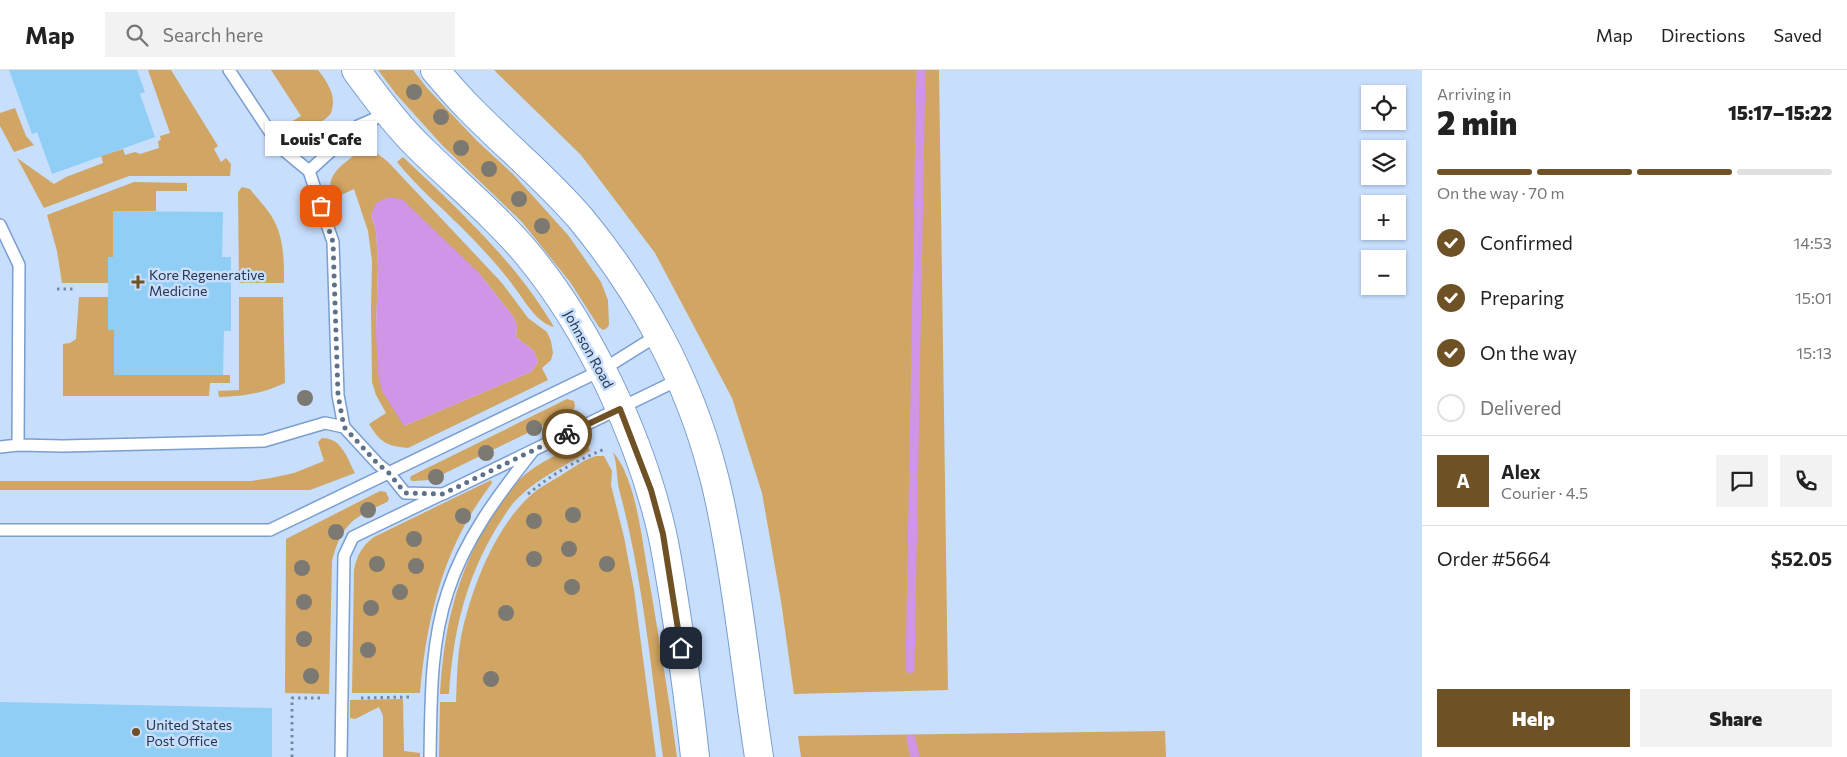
<!DOCTYPE html>
<html lang="en">
<head>
<meta charset="utf-8">
<style>
  body { margin:0; font-family:Commissioner,sans-serif; background:#f2f2f2; color:#222; height:100vh; display:flex; flex-direction:column; font-size:19px; white-space:nowrap }
  * { box-sizing:border-box; margin:0 }
  p { font-size:16px; color:#767676 }
  .icon { flex:none; width:28px; height:28px; fill:none; stroke:currentColor; stroke-width:2; stroke-linecap:round; stroke-linejoin:round }
  .map { position:relative; flex:1; overflow:hidden }
  .side { display:flex; flex-direction:column; background:#fff; width:425px }
  .side>* { flex:none }
  .controls { position:absolute; left:1361px; top:15px; display:grid; gap:10px }
  .controls a { display:grid; place-items:center; width:45px; height:45px; border-radius:0px; background:#fff; box-shadow:0 1px 4px #0004; font-size:25px }
  .pin { position:absolute; display:grid; place-items:center; width:42px; height:42px; color:#fff; margin:-21px; border-radius:10px; box-shadow:0 2px 8px #0006 }
  .courier { position:absolute; display:grid; place-items:center; width:50px; height:50px; margin:-25px; border:4px solid #6e5124; border-radius:50%; background:#fff; color:#222; box-shadow:0 1px 6px #0007 }
  .bubble { position:absolute; height:35px; border-radius:0px; background:#fff; box-shadow:0 1px 4px #0004; font-size:16px; font-weight:800; line-height:35px; text-align:center }
  .head em { font-style:normal; font-weight:800 }
  .head div { display:flex; flex-direction:column-reverse }
  .head { display:flex; align-items:center; justify-content:space-between; height:85px; padding:0 15px }
  h1 { font-size:32px; font-weight:800; line-height:38px }
  .bar { display:grid; grid-template-columns:repeat(4,1fr); gap:8px 5px; align-content:center; height:60px; padding:0 15px }
  .bar i { height:6px; border-radius:4px; background:#e0e0e0 }
  .bar .selected { background:#6e5124 }
  .bar p { grid-column:span 4 }
  .line { display:flex; align-items:center; gap:12px; padding:0 15px; border-top:1px solid #e0e0e0 }
  .line div { flex:1 }
  .round { display:grid; place-items:center; flex:none; width:52px; height:52px; border-radius:0px; background:#f2f2f2 }
  ol { padding:0 15px; list-style:none }
  li { display:flex; align-items:center; gap:15px; height:55px }
  li p { margin-inline-start:auto }
  li .icon { padding:5px; border-radius:50%; background:#6e5124; color:#fff; stroke-width:4 }
  li:last-child { color:#767676 }
  li i { width:28px; height:28px; border:2px solid #e0e0e0; border-radius:50% }
  .primary-button { display:flex; gap:10px; margin-top:auto; padding:10px 15px }
  .primary-button a { flex:1; height:58px; border-radius:0px; background:#6e5124; color:#fff; font-size:20px; font-weight:800; line-height:58px; text-align:center }
  .primary-button a+a { background:#f2f2f2; color:#222 }
  header { display:flex; align-items:center; gap:30px; box-sizing:border-box; height:70px; padding:0 25px; background:#fff; border-bottom:1px solid #e0e0e0 }
  header strong { font-size:24px }
  nav { display:flex; gap:28px; margin-inline-start:auto; font-size:18px }
  .search { width:350px; height:45px; background:#f2f2f2; display:flex; align-items:center; gap:12px; box-sizing:border-box; padding:0 18px; border-radius:0px; color:#767676; font-size:19px }
  main { display:flex; flex:1; min-height:0 }
  .map>svg:first-child { display:block }
  .green { fill:#d1a563; fill-rule:evenodd }
  .water { fill:#d095e6 }
  .lines { fill:none; stroke-linecap:round; stroke-linejoin:round }
  .stream { stroke:#d095e6; stroke-width:9 }
  .building { fill:#90cef5 }
  .service-casing { stroke:#7a9ecf; stroke-width:14 }
  .secondary-casing { stroke:#7a9ecf; stroke-width:30 }
  .path { stroke:#7689a3; stroke-width:3; stroke-dasharray:2.5 4; stroke-linecap:butt }
  .service { stroke:#fff; stroke-width:11 }
  .secondary { stroke:#fff; stroke-width:28 }
  .tree { fill:#7c7972 }
  .done { stroke:#5f7189; stroke-width:5; stroke-dasharray:0 9 }
  .route { stroke:#6e5124; stroke-width:6 }
  .poi-dot { fill:#6e5124; stroke:#c7defd; stroke-width:2 }
  .labels { text-anchor:middle; dominant-baseline:central; stroke-width:5; stroke-linejoin:round; paint-order:stroke }
  .poi-label { font-size:14px; fill:#27364a; stroke:#c7defd; text-anchor:start }
  .street-label { font-size:14px; fill:#27364a; stroke:#c7defd }
</style>
</head>
<body>
<header>
<strong>Map</strong>
<div class="search"><svg class="icon" aria-label="search" viewBox="0 0 24 24"><circle cx="10" cy="10" r="6"/><path d="M15 15l6 6"/></svg>Search here</div>
<nav><a>Map</a><a>Directions</a><a>Saved</a></nav>
</header>
<main>
<div class="map">
<svg width="1422" height="687" viewBox="0 0 1422 687">
  <rect width="100%" height="100%" fill="#c7defd"/>
  <path class="green" d="M 148,0 L 171,0 L 218,76 L 214,79 L 221,92 L 226,88 L 231,94 L 230,106 L 129,106 L 44,138 L 17,88 L 54,114 L 66,107 L 103,93 L 101,86 L 123,79 L 125,85 L 135,82 L 140,84 L 159,78 L 158,71 L 161,70 L 160,66 L 170,63 Z
    M 271,0 L 318,0 C 325,9 333,20 333,32 C 333,34 332,41 331,43 C 327,49 308,63 302,62 C 296,62 293,58 289,53 L 301,46 Z
    M 378,0 L 413,0 L 427,18 L 477,71 L 513,104 L 568,165 L 601,212 L 608,230 L 609,255 L 607,258 L 603,260 L 599,257 L 570,212 L 522,152 L 442,75 L 396,24 Z
    M 494,0 L 939,0 L 948,620 L 794,624 L 781,531 L 762,423 L 732,328 L 655,183 L 581,85 Z
    M 15,38 L 26,66 L 34,75 L 14,82 L 0,56 L 0,43 Z
    M 361,80 L 366,86 C 377,80 382,87 390,94 L 502,213 L 528,248 L 547,262 L 551,271 L 553,283 L 551,290 L 542,298 L 548,310 L 408,378 C 386,376 380,372 369,354 L 386,343 L 376,325 L 372,312 L 371,240 L 372,191 L 368,161 L 354,119 L 337,127 L 332,125 C 324,103 347,92 361,80 ZM 371,145 L 478,202 L 513,246 L 517,255 L 516,267 L 534,281 L 538,292 L 531,302 L 404,356 L 376,262 L 378,196 L 376,161 Z
    M 403,87 C 458,139 515,191 554,257 C 535,252 524,229 512,214 C 497,194 479,175 461,157 C 440,136 416,116 397,92 Z
    M 134,112 L 187,113 L 187,121 L 156,121 L 156,141 L 113,141 L 113,187 L 108,187 L 108,213 L 62,213 L 57,181 L 47,145 Z
    M 242,117 L 250,119 C 256,127 264,135 270,144 C 284,164 284,189 284,213 L 239,213 L 238,122 Z
    M 79,227 L 108,227 L 108,260 L 114,260 L 114,305 L 230,305 L 230,313 L 210,313 L 209,326 L 63,326 L 63,274 L 70,273 L 76,269 Z
    M 239,227 L 283,227 L 285,313 C 261,324 245,326 219,327 L 218,321 L 239,320 Z
    M 567,329 L 574,331 L 575,336 L 573,341 L 431,410 L 412,411 L 410,409 L 411,406 Z
    M 322,368 C 342,368 347,388 355,403 L 310,420 L 0,420 L 0,411 L 251,411 L 271,408 L 294,403 L 324,391 L 318,372 Z
    M 587,373 L 590,381 C 566,395 540,407 519,427 C 510,435 504,447 497,457 C 465,510 453,563 449,624 L 440,624 C 444,557 456,504 492,446 C 500,435 507,422 517,412 C 533,395 564,380 587,373 Z
    M 613,382 C 637,410 642,473 649,509 C 659,568 669,628 677,687 L 663,687 C 651,599 643,509 620,423 C 616,409 618,396 613,382 Z
    M 596,386 L 604,386 L 612,401 L 611,415 L 624,467 L 634,520 L 656,687 L 439,687 L 440,632 L 456,632 C 457,611 457,588 461,567 C 471,519 496,452 537,420 C 544,415 552,411 560,406 C 571,399 583,390 596,386 Z
    M 491,410 L 492,413 C 444,476 427,545 420,623 L 352,623 L 354,500 C 357,485 362,476 374,467 Z
    M 380,421 L 386,422 L 389,429 L 387,432 C 353,448 342,453 332,491 L 329,624 L 285,623 L 286,469 Z
    M 403,629 L 404,681 L 420,683 L 420,687 L 383,687 L 383,646 L 379,637 L 355,649 L 350,648 L 350,630 Z
    M 1165,661 L 1166,687 L 801,687 L 798,666 Z"/>
  <path class="water" d="M 389,127 L 403,130 L 478,202 L 513,246 L 517,255 L 516,267 L 534,281 L 538,292 L 531,302 L 404,356 L 382,321 L 378,303 L 376,262 L 378,196 L 376,161 L 371,145 L 376,133 Z"/>
  <g class="lines">
    <path class="stream" d="M 910,599 L 921,0
      M 911,669 L 915,687"/>
  </g>
  <path class="building" d="M 9,0 L 137,0 L 145,22 L 140,24 L 155,67 L 52,104 L 37,62 L 32,64 Z
    M 113,141 L 223,142 L 222,187 L 231,187 L 231,261 L 224,261 L 223,305 L 114,305 L 114,260 L 108,260 L 108,187 L 113,187 Z
    M 0,632 L 272,638 L 272,687 L 0,687 Z"/>
  <g class="lines">
    <defs>
      <path id="service" d="M 229,0 L 280,77 L 309,101
        M 388,43 L 358,56 L 309,101 L 333,172 L 338,325 L 344,357 L 378,394 L 388,402 L 405,423 L 443,424 L 680,309
        M 0,155 L 19,195 L 18,375 L 63,376 L 264,371 L 325,353 L 344,357
        M 0,377 L 18,375
        M 0,460 L 270,460 L 602,300 L 658,265
        M 341,687 L 344,486 L 353,467 L 440,425
        M 430,687 C 431,632 430,574 448,521 C 465,469 498,425 532,382"/>
      <path id="secondary" d="M 356,0 C 374,25 394,52 416,74 C 453,111 495,145 529,186 C 590,260 641,370 662,463 C 666,481 669,500 672,518 C 681,574 689,630 695,687
        M 435,0 C 446,13 457,26 469,38 C 506,76 547,109 581,149 C 642,223 689,310 713,403 C 721,432 726,462 731,492 C 742,557 749,622 759,687"/>
    </defs>
    <use href="#service" class="service-casing"/>
    <use href="#secondary" class="secondary-casing"/>
    <path class="path" d="M 57,219 L 76,219
      M 528,424 C 552,404 577,390 605,379
      M 361,628 L 410,627
      M 292,687 L 292,628 L 322,628"/>
    <use href="#service" class="service"/>
    <use href="#secondary" class="secondary"/>
  </g>
  <g class="tree">
    <circle cx="414" cy="22" r="8"/>
    <circle cx="441" cy="47" r="8"/>
    <circle cx="461" cy="78" r="8"/>
    <circle cx="489" cy="99" r="8"/>
    <circle cx="519" cy="129" r="8"/>
    <circle cx="542" cy="156" r="8"/>
    <circle cx="305" cy="328" r="8"/>
    <circle cx="534" cy="358" r="8"/>
    <circle cx="486" cy="383" r="8"/>
    <circle cx="436" cy="407" r="8"/>
    <circle cx="368" cy="440" r="8"/>
    <circle cx="573" cy="445" r="8"/>
    <circle cx="463" cy="446" r="8"/>
    <circle cx="534" cy="451" r="8"/>
    <circle cx="336" cy="462" r="8"/>
    <circle cx="414" cy="469" r="8"/>
    <circle cx="569" cy="479" r="8"/>
    <circle cx="534" cy="489" r="8"/>
    <circle cx="377" cy="494" r="8"/>
    <circle cx="607" cy="494" r="8"/>
    <circle cx="416" cy="496" r="8"/>
    <circle cx="302" cy="498" r="8"/>
    <circle cx="572" cy="517" r="8"/>
    <circle cx="400" cy="522" r="8"/>
    <circle cx="304" cy="532" r="8"/>
    <circle cx="371" cy="538" r="8"/>
    <circle cx="506" cy="543" r="8"/>
    <circle cx="304" cy="569" r="8"/>
    <circle cx="368" cy="580" r="8"/>
    <circle cx="311" cy="606" r="8"/>
    <circle cx="491" cy="609" r="8"/>
  </g>
  <g class="lines">
    <path class="done" d="M 321,136 L 333,172 L 338,325 L 344,357 L 378,394 L 388,402 L 405,423 L 443,424 L 567,364"/>
    <path class="route" d="M 567,364 L 620,339 L 651,420 L 663,464 L 681,578"/>
  </g>
  <g class="poi-dot">
    <path d="M135.5 204.5h5v5h5v5h-5v5h-5v-5h-5v-5h5z"/>
    <circle cx="136" cy="662" r="5"/>
  </g>
  <g class="labels">
    <g class="poi-label">
      <text x="149" y="204">Kore Regenerative<tspan x="149" dy="16">Medicine</tspan></text>
      <text x="146" y="654">United States<tspan x="146" dy="16">Post Office</tspan></text>
    </g>
    <g class="street-label">
      <text transform="translate(589 279) rotate(61)">Johnson Road</text>
    </g>
  </g>
</svg>
<div class="controls">
<a><svg class="icon" aria-label="locate" viewBox="0 0 24 24"><circle cx="12" cy="12" r="6"/><path d="M12 2v4M12 18v4M2 12h4M18 12h4"/></svg></a>
<a><svg class="icon" aria-label="layers" viewBox="0 0 24 24"><path d="M12 4l9 5-9 5-9-5zM3 14l9 5 9-5"/></svg></a>
<a>+</a>
<a>−</a>
</div>
<div class="pin" style="left:321px;top:136px;background:#ea580c"><svg class="icon" aria-label="bag" viewBox="0 0 24 24"><path d="M5 8h14l-1 12H6zM9 8a3 3 0 0 1 6 0"/></svg></div>
<div class="pin" style="left:681px;top:578px;background:#1f2937"><svg class="icon" aria-label="home" viewBox="0 0 24 24"><path d="M3 11l9-7 9 7M6 9v11h12V9"/></svg></div>
<div class="courier" style="left:567px;top:364px"><svg class="icon" aria-label="bike" viewBox="0 0 24 24"><circle cx="6" cy="16" r="4"/><circle cx="18" cy="16" r="4"/><path d="M6 16l4-8h5l3 8M10 8l3 8H6M13 5h3"/></svg></div>
<div class="bubble" style="left:265px;top:51px;width:112px">Louis' Cafe</div>
</div>
<section class="side">
<div class="head"><div><h1>2 min</h1><p>Arriving in</p></div><em>15:17–15:22</em></div>
<div class="bar"><i class="selected"></i><i class="selected"></i><i class="selected"></i><i></i><p>On the way · 70 m</p></div>
<ol>
<li><svg class="icon" aria-label="check" viewBox="0 0 24 24"><path d="M5 12l5 5 9-10"/></svg>Confirmed<p>14:53</p></li>
<li><svg class="icon" aria-label="check" viewBox="0 0 24 24"><path d="M5 12l5 5 9-10"/></svg>Preparing<p>15:01</p></li>
<li><svg class="icon" aria-label="check" viewBox="0 0 24 24"><path d="M5 12l5 5 9-10"/></svg>On the way<p>15:13</p></li>
<li><i></i>Delivered</li>
</ol>
<div class="line" style="height:90px"><b class="round" style="background:#6e5124;color:#fff">A</b><div><b>Alex</b><p>Courier · 4.5</p></div><a class="round"><svg class="icon" aria-label="chat" viewBox="0 0 24 24"><path d="M4 5h16v11H9l-5 4z"/></svg></a><a class="round"><svg class="icon" aria-label="phone" viewBox="0 0 24 24"><path d="M5 4h4l2 5-3 2q2 4 5 5l2-3 5 2v4C11 20 4 13 5 4z"/></svg></a></div>
<div class="line" style="height:65px"><div>Order #5664</div><b>$52.05</b></div>
<div class="primary-button"><a>Help</a><a>Share</a></div>
</section>
</main>
</body>
</html>
